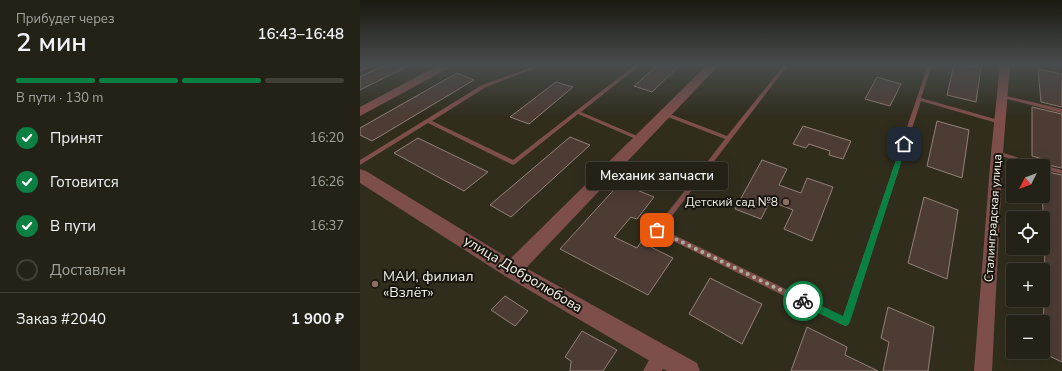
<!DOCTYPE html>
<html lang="ru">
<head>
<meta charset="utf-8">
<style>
  body { margin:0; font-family:"Nunito Sans",sans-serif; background:#302f23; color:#f1f3f6; height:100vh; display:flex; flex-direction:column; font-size:15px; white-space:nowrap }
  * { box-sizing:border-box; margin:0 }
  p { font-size:13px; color:#a3a4a1 }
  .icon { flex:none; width:22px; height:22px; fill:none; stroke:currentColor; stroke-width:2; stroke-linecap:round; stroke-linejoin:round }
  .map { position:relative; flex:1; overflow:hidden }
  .side { display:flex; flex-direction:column; background:#242216; width:360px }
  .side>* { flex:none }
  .needle { width:26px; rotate:228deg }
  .buttons { position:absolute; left:646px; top:159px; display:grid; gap:8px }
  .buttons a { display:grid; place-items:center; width:44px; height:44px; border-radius:4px; background:#242216; box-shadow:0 4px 16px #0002,0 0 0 1px #413f35; font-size:20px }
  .pin { position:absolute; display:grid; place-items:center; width:34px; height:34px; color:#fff; margin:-17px; border-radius:8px; box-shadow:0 2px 6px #0006 }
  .courier { position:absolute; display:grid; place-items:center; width:40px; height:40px; margin:-20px; border:3px solid #0b8043; border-radius:50%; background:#fff; color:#222; box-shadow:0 1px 5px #0007 }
  .bubble { position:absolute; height:28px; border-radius:4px; background:#242216; box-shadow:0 4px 16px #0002,0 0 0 1px #413f35; font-size:13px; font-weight:600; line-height:28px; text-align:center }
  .head em { font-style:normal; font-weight:600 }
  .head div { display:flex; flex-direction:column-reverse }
  .head { display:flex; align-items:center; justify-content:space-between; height:68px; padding:0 16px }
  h1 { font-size:26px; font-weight:600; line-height:30px }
  .bar { display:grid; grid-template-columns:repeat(4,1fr); gap:6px 4px; align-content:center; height:48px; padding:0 16px }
  .bar i { height:5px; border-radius:3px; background:#413f35 }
  .bar .active { background:#0b8043 }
  .bar p { grid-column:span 4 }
  .line { display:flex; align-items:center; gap:10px; padding:0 16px; border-top:1px solid #413f35 }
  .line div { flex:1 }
  ol { padding:0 16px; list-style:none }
  li { display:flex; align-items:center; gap:12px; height:44px }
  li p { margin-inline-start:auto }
  li .icon { padding:4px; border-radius:50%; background:#0b8043; color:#fff; stroke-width:4 }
  li:last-child { color:#a3a4a1 }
  li i { width:22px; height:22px; border:2px solid #413f35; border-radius:50% }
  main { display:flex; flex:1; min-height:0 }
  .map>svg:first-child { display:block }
  .building { fill:#4d3c34; stroke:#948178 }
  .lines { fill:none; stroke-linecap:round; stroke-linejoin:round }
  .service { fill:#7e4e4b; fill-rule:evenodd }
  .minor { fill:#7e4e4b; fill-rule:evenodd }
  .tertiary { fill:#7e4e4b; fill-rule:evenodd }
  .route { fill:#0b8043 }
  .done { stroke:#afada1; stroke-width:4; stroke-dasharray:0 7.2 }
  .education-dot { fill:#8d6e63; stroke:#17150e; stroke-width:1.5 }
  .labels { text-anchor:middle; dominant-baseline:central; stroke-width:4; stroke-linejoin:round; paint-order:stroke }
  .poi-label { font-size:12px; fill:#f4f2e8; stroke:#17150e; text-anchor:end }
  .street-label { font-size:12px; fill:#f4f2e8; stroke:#17150e }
  .near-street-label { font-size:14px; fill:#f4f2e8; stroke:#17150e }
  .near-poi-label { font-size:14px; fill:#f4f2e8; stroke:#17150e; text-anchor:start }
</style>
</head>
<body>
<main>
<section class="side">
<div class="head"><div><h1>2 мин</h1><p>Прибудет через</p></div><em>16:43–16:48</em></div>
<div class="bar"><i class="active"></i><i class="active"></i><i class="active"></i><i></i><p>В пути · 130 m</p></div>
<ol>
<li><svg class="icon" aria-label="check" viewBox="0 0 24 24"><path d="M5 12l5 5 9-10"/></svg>Принят<p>16:20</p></li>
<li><svg class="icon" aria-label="check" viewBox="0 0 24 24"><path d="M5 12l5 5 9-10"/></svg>Готовится<p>16:26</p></li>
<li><svg class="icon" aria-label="check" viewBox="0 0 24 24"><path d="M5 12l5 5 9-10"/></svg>В пути<p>16:37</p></li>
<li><i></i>Доставлен</li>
</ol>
<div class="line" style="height:52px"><div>Заказ #2040</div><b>1 900 ₽</b></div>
</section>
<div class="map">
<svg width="702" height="371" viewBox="0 0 702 371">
  <rect width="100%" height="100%" fill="#302d1d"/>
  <path class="building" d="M 25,65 L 50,65 L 0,90 L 0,77 Z
    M 298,65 L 320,65 L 292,92 L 274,86 Z
    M 594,65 L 605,65 L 621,68 L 616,102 L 587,95 Z
    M 678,69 L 702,74 L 702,107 L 681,102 Z
    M 97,73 L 114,80 L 12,141 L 0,135 L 0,128 Z
    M 517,77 L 541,84 L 530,106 L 505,99 Z
    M 196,82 L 213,87 L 169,124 L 150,117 Z
    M 672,107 L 702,114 L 702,168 L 683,164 L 683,159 L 672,156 Z
    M 577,121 L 609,130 L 602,178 L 567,166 Z
    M 443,126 L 491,141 L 483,159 L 469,155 L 470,151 L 449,144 L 446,148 L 433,144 Z
    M 210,137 L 230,145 L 151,217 L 130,205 Z
    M 58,138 L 128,172 L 104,191 L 34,153 Z
    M 402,160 L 427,169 L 419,185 L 441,193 L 447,178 L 473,187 L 452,241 L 424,229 L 433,210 L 410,201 L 401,219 L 375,209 Z
    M 683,171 L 702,175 L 702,362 L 683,353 L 685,239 L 682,196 Z
    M 260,183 L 294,197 L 277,219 L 271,217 L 254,237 L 277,248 L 281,242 L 313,258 L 288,295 L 200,249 Z
    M 564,197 L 598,210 L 587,279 L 548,263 Z
    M 350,278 L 402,304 L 382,344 L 329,314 Z
    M 145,296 L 168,311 L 155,326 L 131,310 Z
    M 528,307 L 574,327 L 568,371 L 523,371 L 529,342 L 521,338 Z
    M 447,327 L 487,347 L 485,355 L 518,371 L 431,371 Z
    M 222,331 L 257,350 L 243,371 L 210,371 L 211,361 L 205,357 Z"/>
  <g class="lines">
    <path class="service" d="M 10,65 L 15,65 L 0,72 L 0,69 Z
      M 178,65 L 183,65 L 126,87 L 72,121 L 153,160 L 275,65 L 279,65 L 279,66 L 221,112 L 282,138 L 283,139 L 282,140 L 278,140 L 218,114 L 155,164 L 153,165 L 68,123 L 0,165 L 0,160 L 122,85 Z
      M 424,65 L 428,65 L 302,229 L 483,317 L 568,65 L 572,65 L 561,98 L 642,121 L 643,122 L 640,124 L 561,101 L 489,322 L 488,325 L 485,326 L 295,232 L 294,230 L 365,139 L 303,115 L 303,113 L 307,113 L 367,136 Z
      M 640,95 L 642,95 L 702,109 L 702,113 L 640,97 Z
      M 637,151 L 682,165 L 702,170 L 702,174 L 683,169 L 683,166 L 673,166 L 635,154 L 634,153 L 635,152 Z"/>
    <path class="minor" d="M 640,65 L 650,65 L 643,153 L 632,371 L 614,371 L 631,153 Z
      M 301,346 L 307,349 L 310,355 L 302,371 L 283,371 L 295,349 Z"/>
    <path class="tertiary" d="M 79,65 L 93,65 L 91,67 L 0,116 L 0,107 Z
      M 347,65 L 359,65 L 166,268 L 337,363 L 340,371 L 307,371 L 145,276 L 0,183 L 0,169 L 6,171 L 150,259 Z"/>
  </g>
  <linearGradient id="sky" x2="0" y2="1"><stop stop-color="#1a1910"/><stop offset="0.56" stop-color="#484c4c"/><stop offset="1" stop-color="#484c4c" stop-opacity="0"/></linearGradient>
  <rect width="702" height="116" fill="url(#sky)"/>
  <path class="route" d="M 542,142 L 547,144 L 490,322 L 488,325 L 485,326 L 440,304 L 439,301 L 443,297 L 483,316 Z"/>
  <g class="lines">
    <path class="done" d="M 297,230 L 443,301"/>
  </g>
  <g class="education-dot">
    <circle cx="426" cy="202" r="4"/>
    <circle cx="15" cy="284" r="4"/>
  </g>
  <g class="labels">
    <g class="poi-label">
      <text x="418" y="202">Детский сад №8</text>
    </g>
    <g class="street-label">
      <text transform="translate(633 218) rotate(-86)">Сталинградская улица</text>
    </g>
    <g class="near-street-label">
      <text transform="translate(163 274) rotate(31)">улица Добролюбова</text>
    </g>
    <g class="near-poi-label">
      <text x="23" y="276">МАИ, филиал<tspan x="23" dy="16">«Взлёт»</tspan></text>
    </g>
  </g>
</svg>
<div class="buttons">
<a><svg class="needle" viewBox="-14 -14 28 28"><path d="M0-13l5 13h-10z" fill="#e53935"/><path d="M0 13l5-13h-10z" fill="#a3a4a1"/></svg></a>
<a><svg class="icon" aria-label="locate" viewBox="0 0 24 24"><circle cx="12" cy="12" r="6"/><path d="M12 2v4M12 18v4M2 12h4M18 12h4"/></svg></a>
<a>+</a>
<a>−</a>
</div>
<div class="pin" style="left:297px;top:230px;background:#ea580c"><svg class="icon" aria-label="bag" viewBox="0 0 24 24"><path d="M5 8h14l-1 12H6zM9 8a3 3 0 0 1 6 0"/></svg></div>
<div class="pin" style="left:544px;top:144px;background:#1f2937"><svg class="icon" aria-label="home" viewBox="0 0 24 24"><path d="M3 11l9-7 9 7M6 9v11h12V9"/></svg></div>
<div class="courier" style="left:443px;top:301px"><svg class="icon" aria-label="bike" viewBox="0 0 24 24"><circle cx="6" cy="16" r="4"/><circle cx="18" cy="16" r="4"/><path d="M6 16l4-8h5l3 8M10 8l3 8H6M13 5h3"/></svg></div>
<div class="bubble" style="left:226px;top:162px;width:142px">Механик запчасти</div>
</div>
</main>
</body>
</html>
